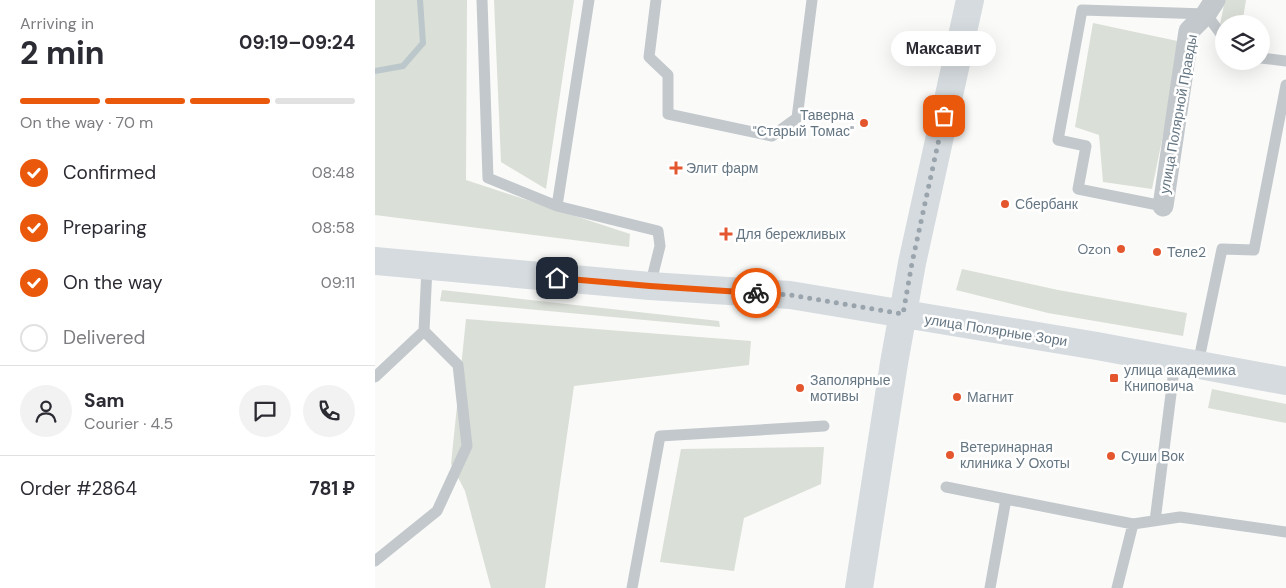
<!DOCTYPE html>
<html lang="en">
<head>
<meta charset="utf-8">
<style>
  body { margin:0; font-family:"DM Sans",sans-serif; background:#f2f2f3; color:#2b2b33; height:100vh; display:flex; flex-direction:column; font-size:19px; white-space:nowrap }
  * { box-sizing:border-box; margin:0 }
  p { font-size:16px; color:#7c7c81 }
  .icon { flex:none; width:28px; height:28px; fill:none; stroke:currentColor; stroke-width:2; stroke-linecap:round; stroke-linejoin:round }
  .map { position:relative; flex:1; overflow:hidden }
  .details { display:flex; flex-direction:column; background:#fff; width:375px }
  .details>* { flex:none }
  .fabs { position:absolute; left:840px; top:15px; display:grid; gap:10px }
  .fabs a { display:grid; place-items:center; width:55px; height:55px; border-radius:50%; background:#fff; box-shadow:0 5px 20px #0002; font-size:25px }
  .pin { position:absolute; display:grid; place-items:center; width:42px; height:42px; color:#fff; margin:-21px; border-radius:10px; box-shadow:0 2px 8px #0006 }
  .courier { position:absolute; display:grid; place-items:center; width:50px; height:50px; margin:-25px; border:4px solid #ea580c; border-radius:50%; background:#fff; color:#222; box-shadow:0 1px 6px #0007 }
  .bubble { position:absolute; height:35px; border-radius:18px; background:#fff; box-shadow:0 5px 20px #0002; font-size:16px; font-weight:700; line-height:35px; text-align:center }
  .head em { font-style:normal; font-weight:700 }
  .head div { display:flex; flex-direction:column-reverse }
  .head { display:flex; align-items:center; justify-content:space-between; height:85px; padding:0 20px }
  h1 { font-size:32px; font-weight:700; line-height:38px }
  .bar { display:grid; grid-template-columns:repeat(4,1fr); gap:8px 5px; align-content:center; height:60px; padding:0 20px }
  .bar i { height:6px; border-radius:4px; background:#e1e1e2 }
  .bar .active { background:#ea580c }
  .bar p { grid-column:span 4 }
  .line { display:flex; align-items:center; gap:12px; padding:0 20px; border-top:1px solid #e1e1e2 }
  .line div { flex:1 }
  .round { display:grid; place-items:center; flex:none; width:52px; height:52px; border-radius:26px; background:#f2f2f3 }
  ol { padding:0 20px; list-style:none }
  li { display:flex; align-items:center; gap:15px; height:55px }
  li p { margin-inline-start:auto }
  li .icon { padding:5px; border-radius:50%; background:#ea580c; color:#fff; stroke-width:4 }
  li:last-child { color:#7c7c81 }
  li i { width:28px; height:28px; border:2px solid #e1e1e2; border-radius:50% }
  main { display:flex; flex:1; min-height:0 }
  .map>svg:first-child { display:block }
  .green { fill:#dadfd7 }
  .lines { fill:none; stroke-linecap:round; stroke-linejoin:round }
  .stream { stroke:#bbc7cb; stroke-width:6 }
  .service { stroke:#c3c8cc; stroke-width:11 }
  .minor { stroke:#c3c8cc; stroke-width:21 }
  .secondary { stroke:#d6dbdf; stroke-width:28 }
  .done { stroke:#99a4ac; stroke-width:5; stroke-dasharray:0 9 }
  .route { stroke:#ea580c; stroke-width:6 }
  .poi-dot { fill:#e4572e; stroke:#fff; stroke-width:2 }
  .labels { text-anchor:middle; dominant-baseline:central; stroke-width:5; stroke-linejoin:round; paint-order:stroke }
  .street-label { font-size:14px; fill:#657683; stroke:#fff }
  .poi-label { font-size:14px; fill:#657683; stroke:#fff; text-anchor:start }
</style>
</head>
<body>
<main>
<section class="details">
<div class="head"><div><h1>2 min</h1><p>Arriving in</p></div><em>09:19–09:24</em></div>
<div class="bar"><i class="active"></i><i class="active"></i><i class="active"></i><i></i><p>On the way · 70 m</p></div>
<ol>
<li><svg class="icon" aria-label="check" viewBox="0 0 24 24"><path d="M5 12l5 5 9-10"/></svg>Confirmed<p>08:48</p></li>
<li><svg class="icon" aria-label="check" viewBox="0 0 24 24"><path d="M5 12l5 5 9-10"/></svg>Preparing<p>08:58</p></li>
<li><svg class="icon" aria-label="check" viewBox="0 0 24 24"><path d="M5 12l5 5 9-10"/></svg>On the way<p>09:11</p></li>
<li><i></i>Delivered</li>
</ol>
<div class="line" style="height:90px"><a class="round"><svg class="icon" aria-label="person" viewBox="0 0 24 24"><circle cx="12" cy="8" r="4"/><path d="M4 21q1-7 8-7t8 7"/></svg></a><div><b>Sam</b><p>Courier · 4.5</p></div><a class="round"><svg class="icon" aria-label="chat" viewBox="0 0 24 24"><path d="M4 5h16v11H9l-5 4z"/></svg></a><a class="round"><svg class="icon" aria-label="phone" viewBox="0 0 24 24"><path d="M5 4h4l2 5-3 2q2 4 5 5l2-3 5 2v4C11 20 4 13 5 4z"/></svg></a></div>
<div class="line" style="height:65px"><div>Order #2864</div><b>781 ₽</b></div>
</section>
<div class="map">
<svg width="911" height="588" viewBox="0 0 911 588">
  <rect width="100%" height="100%" fill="#fafaf8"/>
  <path class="green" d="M 0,0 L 92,0 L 91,180 L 255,234 L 254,247 L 0,215 Z
    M 119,0 L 199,0 L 171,189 L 126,162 Z
    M 850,0 L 871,0 L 867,24 L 849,24 L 849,27 L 845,24 Z
    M 718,23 L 807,42 L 777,189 L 728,182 L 724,135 L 700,127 Z
    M 587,269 L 683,290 L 812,313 L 808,336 L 673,313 L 581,290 Z
    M 67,290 L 344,321 L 345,327 L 65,301 Z
    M 91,319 L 376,341 L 374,365 L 199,386 L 170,588 L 116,588 L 90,491 L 76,464 Z
    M 837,389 L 911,404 L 911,423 L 833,408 Z
    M 449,447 L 446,484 L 369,518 L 359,571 L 285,562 L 306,449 Z"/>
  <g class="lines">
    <path class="stream" d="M 0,71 L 28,66 L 48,43 L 45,0"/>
    <path class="service" d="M 107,0 L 113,178 L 182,206
      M 214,0 L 182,206 L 283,231 L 285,246 L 275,286
      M 281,0 L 274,57 L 293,75 L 293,114 L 397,136 L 422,118 L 437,0
      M 886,58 L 911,61
      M 788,206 L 703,189 L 711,146 L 683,140 L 707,10 L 831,14 L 849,38
      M 823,364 L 847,249 L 879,250 L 911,85
      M 0,377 L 49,331 L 52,267
      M 571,487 L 631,499
      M 780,521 L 800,362
      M 0,561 L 62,511 L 92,446 L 83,365 L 49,331
      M 257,588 L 285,436 L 449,426
      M 615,588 L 631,499 L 758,524 L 805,517 L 911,532
      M 742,588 L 758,524"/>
    <path class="minor" d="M 788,206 L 814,31 L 831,14 L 840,0"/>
    <path class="secondary" d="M 0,261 L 275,286 L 415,295 L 722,346 L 911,381
      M 484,588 L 519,363 L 537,263 L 595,0"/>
  </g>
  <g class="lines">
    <path class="done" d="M 381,293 L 415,295 L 528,314 L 537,263 L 569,116"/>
    <path class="route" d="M 182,278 L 275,286 L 381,293"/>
  </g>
  <g class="poi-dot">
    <circle cx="489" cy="123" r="5"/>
    <path d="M298.5 160.5h5v5h5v5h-5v5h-5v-5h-5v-5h5z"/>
    <circle cx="630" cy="204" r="5"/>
    <path d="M348.5 226.5h5v5h5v5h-5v5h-5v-5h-5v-5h5z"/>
    <circle cx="746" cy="249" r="5"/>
    <circle cx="782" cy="252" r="5"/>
    <rect x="734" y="373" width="10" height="10" rx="2.5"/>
    <circle cx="425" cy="388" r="5"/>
    <circle cx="582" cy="397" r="5"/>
    <circle cx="575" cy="455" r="5"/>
    <circle cx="736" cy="456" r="5"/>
  </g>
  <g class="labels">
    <g class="street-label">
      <text transform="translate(803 114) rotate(-80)">улица Полярной Правды</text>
      <text transform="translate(621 330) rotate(9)">улица Полярные Зори</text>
    </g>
    <g class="poi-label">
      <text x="479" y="115" text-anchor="end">Таверна<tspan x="479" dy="16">"Старый Томас"</tspan></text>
      <text x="311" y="168">Элит фарм</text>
      <text x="640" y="204">Сбербанк</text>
      <text x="361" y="234">Для бережливых</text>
      <text x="736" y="249" text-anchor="end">Ozon</text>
      <text x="792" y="252">Теле2</text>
      <text x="749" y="370">улица академика<tspan x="749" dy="16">Книповича</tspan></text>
      <text x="435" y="380">Заполярные<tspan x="435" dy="16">мотивы</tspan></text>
      <text x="592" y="397">Магнит</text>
      <text x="585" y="447">Ветеринарная<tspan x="585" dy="16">клиника У Охоты</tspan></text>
      <text x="746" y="456">Суши Вок</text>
    </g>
  </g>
</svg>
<div class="fabs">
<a><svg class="icon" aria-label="layers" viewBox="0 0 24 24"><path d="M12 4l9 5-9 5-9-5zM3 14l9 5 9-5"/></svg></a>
</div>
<div class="pin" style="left:569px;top:116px;background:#ea580c"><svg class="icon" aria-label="bag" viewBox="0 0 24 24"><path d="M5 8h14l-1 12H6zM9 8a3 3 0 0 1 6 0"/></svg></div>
<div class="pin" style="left:182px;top:278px;background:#1f2937"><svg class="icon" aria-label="home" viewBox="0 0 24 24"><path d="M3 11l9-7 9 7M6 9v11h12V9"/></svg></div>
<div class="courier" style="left:381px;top:293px"><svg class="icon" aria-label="bike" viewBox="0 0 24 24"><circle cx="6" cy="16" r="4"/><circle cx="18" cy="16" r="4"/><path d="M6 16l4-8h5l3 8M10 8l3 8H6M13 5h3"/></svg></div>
<div class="bubble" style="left:516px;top:31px;width:105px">Максавит</div>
</div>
</main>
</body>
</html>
